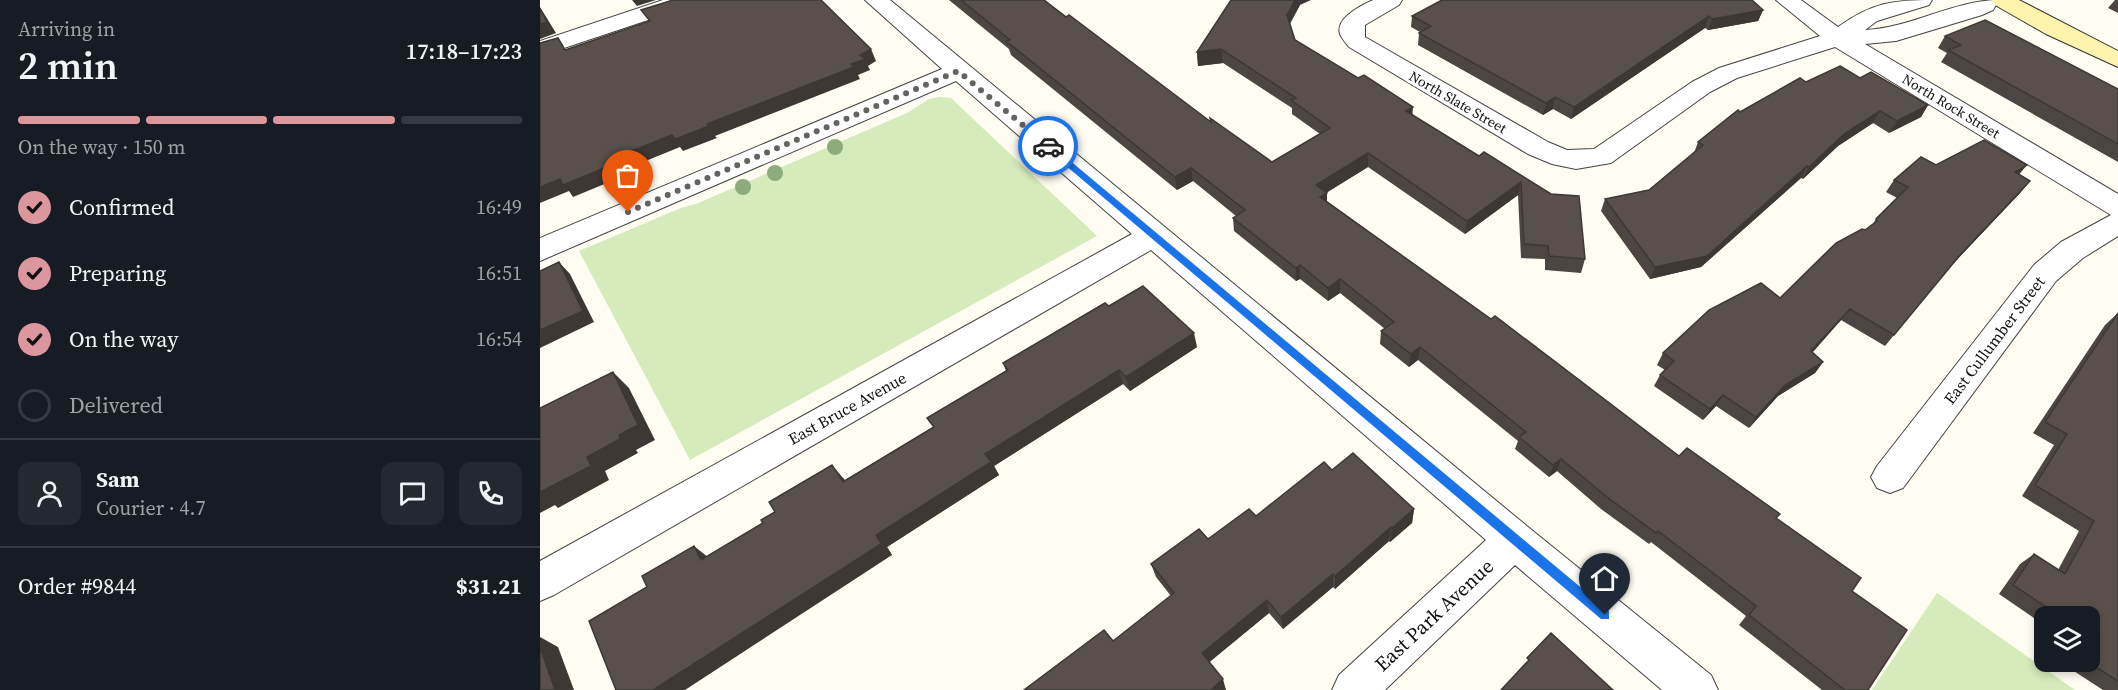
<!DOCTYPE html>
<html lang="en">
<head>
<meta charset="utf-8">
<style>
  body { margin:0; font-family:"Source Serif 4",serif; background:#242831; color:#f1f3f6; height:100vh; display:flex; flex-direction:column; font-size:22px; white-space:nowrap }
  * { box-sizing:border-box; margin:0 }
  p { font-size:20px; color:#9ea1a6 }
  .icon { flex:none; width:33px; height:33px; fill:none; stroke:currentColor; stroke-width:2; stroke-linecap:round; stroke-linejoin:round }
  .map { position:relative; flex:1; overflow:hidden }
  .sheet { display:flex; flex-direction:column; background:#171b24; width:540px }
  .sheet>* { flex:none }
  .controls { position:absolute; left:1494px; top:606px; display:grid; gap:12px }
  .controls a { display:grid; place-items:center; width:66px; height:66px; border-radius:12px; background:#171b24; box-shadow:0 3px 9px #0003; font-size:30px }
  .pin { position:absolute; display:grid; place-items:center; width:51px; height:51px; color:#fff; margin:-62px -26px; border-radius:50% 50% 50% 0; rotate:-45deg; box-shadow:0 0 6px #0007 }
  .pin .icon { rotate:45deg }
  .courier { position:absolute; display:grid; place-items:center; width:60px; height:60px; margin:-30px; border:4px solid #1a73e8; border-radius:50%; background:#fff; color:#222; box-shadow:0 2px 8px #0007 }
  .overview em { font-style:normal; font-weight:600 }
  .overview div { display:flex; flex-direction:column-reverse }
  .overview { display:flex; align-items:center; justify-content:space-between; height:102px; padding:0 18px }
  h1 { font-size:39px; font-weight:600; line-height:45px }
  .bar { display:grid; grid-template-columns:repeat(4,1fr); gap:9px 6px; align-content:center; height:72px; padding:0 18px }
  .bar i { height:8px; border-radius:4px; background:#363941 }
  .bar .selected { background:#dc969d }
  .bar p { grid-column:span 4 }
  .line { display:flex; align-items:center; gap:15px; padding:0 18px; border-top:2px solid #363941 }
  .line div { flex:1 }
  .round { display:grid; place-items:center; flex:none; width:63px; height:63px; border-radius:12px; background:#242831 }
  ol { padding:0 18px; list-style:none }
  li { display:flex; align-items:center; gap:18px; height:66px }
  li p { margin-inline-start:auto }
  li .icon { padding:6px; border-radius:50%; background:#dc969d; color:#111; stroke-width:4 }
  li:last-child { color:#9ea1a6 }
  li i { width:33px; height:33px; border:3px solid #363941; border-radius:50% }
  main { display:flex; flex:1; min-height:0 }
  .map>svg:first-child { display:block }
  .green { fill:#d5ebbb }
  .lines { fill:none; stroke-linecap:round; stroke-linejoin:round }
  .street-casing { stroke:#434343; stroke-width:2 }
  .secondary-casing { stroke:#323232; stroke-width:2 }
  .street { fill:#fff; fill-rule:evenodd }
  .secondary { fill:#fff4ad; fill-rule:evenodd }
  .tree { fill:#8dab7d }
  .wall { fill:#4d4541 }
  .shaded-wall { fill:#3e3835 }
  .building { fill:#59504c; stroke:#3e3835; stroke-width:1.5 }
  .route { fill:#1a73e8 }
  .done { stroke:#64635f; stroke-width:6; stroke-dasharray:0 10.8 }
  .labels { text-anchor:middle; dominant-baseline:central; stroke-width:6; stroke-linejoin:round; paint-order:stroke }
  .far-street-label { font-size:14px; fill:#101010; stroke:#fff }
  .street-label { font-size:16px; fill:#101010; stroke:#fff }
  .near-street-label { font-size:20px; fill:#101010; stroke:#fff }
</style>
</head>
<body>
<main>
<section class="sheet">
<div class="overview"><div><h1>2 min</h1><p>Arriving in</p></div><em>17:18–17:23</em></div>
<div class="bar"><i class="selected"></i><i class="selected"></i><i class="selected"></i><i></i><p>On the way · 150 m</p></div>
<ol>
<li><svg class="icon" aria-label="check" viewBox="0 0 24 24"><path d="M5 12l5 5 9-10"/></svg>Confirmed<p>16:49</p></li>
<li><svg class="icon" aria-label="check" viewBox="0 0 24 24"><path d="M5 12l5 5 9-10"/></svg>Preparing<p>16:51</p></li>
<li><svg class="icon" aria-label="check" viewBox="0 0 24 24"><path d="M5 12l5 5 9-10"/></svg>On the way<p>16:54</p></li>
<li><i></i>Delivered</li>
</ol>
<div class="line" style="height:108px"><a class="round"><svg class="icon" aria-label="person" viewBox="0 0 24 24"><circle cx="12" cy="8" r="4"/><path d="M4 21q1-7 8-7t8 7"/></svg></a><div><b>Sam</b><p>Courier · 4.7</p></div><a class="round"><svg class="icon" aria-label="chat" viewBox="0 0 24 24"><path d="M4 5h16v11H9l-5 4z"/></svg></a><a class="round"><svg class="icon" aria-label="phone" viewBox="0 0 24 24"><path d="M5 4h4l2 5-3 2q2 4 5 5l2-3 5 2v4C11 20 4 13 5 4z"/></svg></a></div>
<div class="line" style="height:78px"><div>Order #9844</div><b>$31.21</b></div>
</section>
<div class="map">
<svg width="1578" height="690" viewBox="0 0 1578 690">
  <rect width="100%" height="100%" fill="#fffcf2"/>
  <path class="green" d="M 400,97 L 411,98 L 557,236 L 150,460 L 39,251 L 141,208 L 156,204 L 367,113 L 389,99 Z
    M 1397,593 L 1535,690 L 1332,690 Z"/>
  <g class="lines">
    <defs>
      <path id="street" d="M 123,0 L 156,0 L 153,5 L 0,56 L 0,41 Z
        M 325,0 L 350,0 L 988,527 L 1171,675 L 1178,690 L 1122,690 L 975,565 L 845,690 L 792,690 L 799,675 L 946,540 L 611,250 L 14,595 L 0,601 L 0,561 L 592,234 L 416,81 L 0,261 L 0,238 L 402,69 Z
        M 833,0 L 862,0 L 859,5 L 825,25 L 825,37 L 1008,142 L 1027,150 L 1054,149 L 1152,82 L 1179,68 L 1280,36 L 1236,0 L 1261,0 L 1298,27 C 1332,3 1352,0 1392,0 L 1389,5 L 1337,21 L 1325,30 C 1371,28 1414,0 1459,0 L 1453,10 L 1442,15 L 1356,41 L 1325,44 L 1578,194 L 1578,236 L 1543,258 L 1516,281 L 1363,488 L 1350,493 L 1337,488 L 1331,477 L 1337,466 L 1494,265 L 1521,242 L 1571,215 L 1295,47 L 1197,78 L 1170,92 L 1071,163 L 1036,169 L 1012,164 L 988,154 L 809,47 C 806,43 802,39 800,34 C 795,18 822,5 833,0 Z"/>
      <path id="secondary" d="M 1452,0 L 1479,0 L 1578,51 L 1578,67 L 1506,34 L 1455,5 Z"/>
    </defs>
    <use href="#street" class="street-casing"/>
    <use href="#secondary" class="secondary-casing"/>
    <use href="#street" class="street"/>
    <use href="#secondary" class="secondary"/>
  </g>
  <g class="tree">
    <circle cx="295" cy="147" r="8"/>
    <circle cx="235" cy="173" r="8"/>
    <circle cx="203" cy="187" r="8"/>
  </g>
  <path class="wall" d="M 409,0 L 504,0 L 671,122 L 732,162 L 780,134 L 752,114 L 752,108 L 683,63 L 658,66 L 657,52 L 760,5 L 750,24 L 755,40 L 872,115 L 939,156 L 1011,194 L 1045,259 L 1041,273 L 1005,270 L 1005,259 L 981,258 L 978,195 L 925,234 L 828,167 L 786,193 L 787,201 L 1139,456 L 1236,518 L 1312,591 L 1328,690 L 1282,690 L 1199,625 L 1206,616 L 1111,542 L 1109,544 L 1061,509 L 1017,471 L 1009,477 L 975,449 L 978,441 L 878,360 L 869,367 L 840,344 L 841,331 L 845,329 L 800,293 L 788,301 L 760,279 L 756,281 L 694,231 L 693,218 L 696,216 L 653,181 L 637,190 L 471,55 L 469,49 Z
    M 1575,0 L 1578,0 L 1578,13 L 1568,8 Z
    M 1223,10 L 1218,21 L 1168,30 L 1165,28 L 1031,119 L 1013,109 L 1003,115 L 878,45 L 879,33 L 880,32 L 871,27 L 872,16 Z
    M 1405,36 L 1578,89 L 1578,162 L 1401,62 L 1407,53 L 1398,48 Z
    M 1320,78 L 1388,105 L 1381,117 L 1349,133 L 1333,123 L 1298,146 L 1263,179 L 1261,178 L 1161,267 L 1110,279 L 1061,211 L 1065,199 L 1109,190 L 1154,153 L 1158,142 L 1200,112 L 1266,82 Z
    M 1396,165 L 1479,175 L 1490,181 L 1480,193 L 1410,267 L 1345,346 L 1301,320 L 1272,353 L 1283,362 L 1275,373 L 1238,396 L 1209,428 L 1176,406 L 1163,420 L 1114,386 L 1120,375 L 1125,370 L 1117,365 L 1123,353 L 1240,298 L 1333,224 L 1336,219 L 1357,198 L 1346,192 L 1354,180 Z
    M 569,306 L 657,347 L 590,391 L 583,384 L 454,466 L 459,475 L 347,547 L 352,555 L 167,557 L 303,478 L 305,480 L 393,427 L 387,418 L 466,371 L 463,363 Z
    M 1578,313 L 1578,690 L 1563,690 L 1520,662 L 1550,662 L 1550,616 L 1504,616 L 1504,625 L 1459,594 L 1480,564 L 1494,554 L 1518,570 L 1539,531 L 1482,496 L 1514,445 L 1493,433 L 1565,325 Z
    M 792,470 L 874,509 L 872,523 L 850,542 L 849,541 L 795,589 L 793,587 L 743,629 L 729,613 L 669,662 L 686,690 L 484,690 L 573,641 L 631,596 L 616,577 L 611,564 L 668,539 L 716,516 Z
    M 1504,637 L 1504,651 L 1499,647 Z"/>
  <path class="shaded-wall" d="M 92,0 L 116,0 L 97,6 Z
    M 755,0 L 771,0 L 760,5 L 747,28 L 747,15 Z
    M 0,7 L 16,33 L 0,39 Z
    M 1223,10 L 1218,21 L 1168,30 L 1172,19 Z
    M 1169,16 L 1165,28 L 1031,119 L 1034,107 Z
    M 331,49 L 336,61 L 328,66 L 330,70 L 318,75 L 320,79 L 175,136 L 177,138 L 143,151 L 140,147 L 81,171 L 84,176 L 33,197 L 29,191 L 0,203 L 0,187 L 132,135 L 167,124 L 311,64 L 320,55 Z
    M 681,49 L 683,63 L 658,66 L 657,52 Z
    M 1015,97 L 1013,109 L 1003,115 L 1006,103 Z
    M 1388,105 L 1381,117 L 1349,133 L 1357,121 Z
    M 873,107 L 872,121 L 866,111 Z
    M 1340,111 L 1333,123 L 1298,146 L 1263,179 L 1269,167 L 1304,134 Z
    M 828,153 L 828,167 L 776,199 L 776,185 Z
    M 1487,165 L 1477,177 L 1475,172 Z
    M 1267,166 L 1261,178 L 1161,267 L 1110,279 L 1115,267 Z
    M 651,168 L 653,181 L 637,190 L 635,177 Z
    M 1490,181 L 1480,193 L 1410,267 L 1345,346 L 1420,255 Z
    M 981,182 L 978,195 L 925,234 L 927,221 Z
    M 787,193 L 787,206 L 780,197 Z
    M 19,262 L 30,274 L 54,322 L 0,348 L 0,330 Z
    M 760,265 L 760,279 L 756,281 L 756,268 Z
    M 800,279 L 800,293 L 788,301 L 788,288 Z
    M 1310,309 L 1301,320 L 1263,363 L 1271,351 Z
    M 654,333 L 657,347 L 590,391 L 586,377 Z
    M 880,347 L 878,360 L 869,367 L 871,354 Z
    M 1283,362 L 1275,373 L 1238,396 L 1209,428 L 1216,417 L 1245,385 Z
    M 579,370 L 583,384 L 454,466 L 459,475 L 347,547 L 352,555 L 145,690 L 113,690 L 445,454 Z
    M 73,372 L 89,388 L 115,440 L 96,450 L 98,453 L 65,471 L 69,480 L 18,508 L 15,505 L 0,513 L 0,492 L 47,457 L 79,435 Z
    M 1183,395 L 1176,406 L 1163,420 L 1170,409 Z
    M 1021,459 L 1017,471 L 1009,477 L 1013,465 Z
    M 292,465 L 303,478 L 313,494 L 303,482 Z
    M 874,509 L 872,523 L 850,542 L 852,528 Z
    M 851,527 L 849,541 L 795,589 L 795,576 Z
    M 154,546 L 169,558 L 161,560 Z
    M 793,574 L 793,587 L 743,629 L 741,617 Z
    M 727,600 L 729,613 L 666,665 L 662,653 Z
    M 0,637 L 18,647 L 34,690 L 15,690 L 0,647 Z
    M 683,679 L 686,690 L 671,690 Z"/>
  <path class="building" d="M 133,0 L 281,0 L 331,49 L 320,55 L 325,59 L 311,64 L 314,67 L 167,124 L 169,126 L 135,139 L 132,135 L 71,159 L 74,164 L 23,185 L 20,179 L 0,187 L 0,43 L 18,38 L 25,50 L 110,21 L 101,10 Z
    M 421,0 L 504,0 L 526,17 L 529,15 L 671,122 L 670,118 L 732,162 L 790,128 L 751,100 L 756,98 L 681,49 L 657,52 L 691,0 L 755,0 L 747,15 L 755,40 L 818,78 L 824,75 L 873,107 L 866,111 L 939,156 L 944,152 L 1011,194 L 1039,196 L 1045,259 L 1009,256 L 1008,246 L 984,244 L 981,182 L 927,221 L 828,153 L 776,185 L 787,193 L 780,197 L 951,319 L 955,316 L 1139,456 L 1147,448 L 1240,514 L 1236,518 L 1321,578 L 1312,591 L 1367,630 L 1328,690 L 1305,690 L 1209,615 L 1216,606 L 1118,531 L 1116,533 L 1067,497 L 1021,459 L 1013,465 L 979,437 L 986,432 L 880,347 L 871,354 L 841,331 L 854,322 L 800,279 L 788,288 L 760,265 L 756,268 L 693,218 L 705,210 L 651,168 L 635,177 L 466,41 L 470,40 Z
    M 902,0 L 1212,0 L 1223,10 L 1172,19 L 1169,16 L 1034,107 L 1015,97 L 1006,103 L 879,33 L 891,26 L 872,16 Z
    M 0,9 L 7,22 L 0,24 Z
    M 1445,20 L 1578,89 L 1578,144 L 1408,50 L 1421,45 L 1405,36 Z
    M 1300,66 L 1320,78 L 1331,72 L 1388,105 L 1357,121 L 1340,111 L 1304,134 L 1269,167 L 1267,166 L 1167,256 L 1115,267 L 1065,199 L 1109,190 L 1163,145 L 1158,142 L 1198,110 L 1200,112 L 1260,78 L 1266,82 Z
    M 1444,140 L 1487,165 L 1475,172 L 1490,181 L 1420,255 L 1354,335 L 1310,309 L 1271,351 L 1283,362 L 1245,385 L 1216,417 L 1183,395 L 1170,409 L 1120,375 L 1134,361 L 1123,353 L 1169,310 L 1221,283 L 1240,298 L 1296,243 L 1322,229 L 1325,230 L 1337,221 L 1336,219 L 1368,187 L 1354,180 L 1381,157 L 1396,165 Z
    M 19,262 L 43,311 L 0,330 L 0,271 Z
    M 603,286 L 654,333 L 586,377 L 579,370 L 445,454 L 451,462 L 336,535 L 341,544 L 113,690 L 76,690 L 49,621 L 107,587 L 102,576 L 154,546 L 161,560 L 223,523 L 221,520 L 235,512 L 229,502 L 292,465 L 303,482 L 394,427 L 387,418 L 468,370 L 463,363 L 565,303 L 569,306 Z
    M 1578,313 L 1578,681 L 1548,662 L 1550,662 L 1550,616 L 1520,616 L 1473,585 L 1494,554 L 1525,574 L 1554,521 L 1495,485 L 1527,434 L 1505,422 Z
    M 73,372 L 98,425 L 79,435 L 80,439 L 47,457 L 51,466 L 0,492 L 0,408 Z
    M 813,453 L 874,509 L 852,528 L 851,527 L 795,576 L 793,574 L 741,617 L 727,600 L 662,653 L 683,679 L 671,690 L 484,690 L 564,630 L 573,641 L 634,593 L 611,564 L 659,529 L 668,539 L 709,509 L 716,516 L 784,462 L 792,470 Z
    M 1011,633 L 1073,690 L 961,690 L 989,660 L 987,658 Z
    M 0,647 L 15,690 L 0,690 Z"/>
  <path class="route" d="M 505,144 L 510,144 L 1069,611 L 1069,619 L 1061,619 L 505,148 Z"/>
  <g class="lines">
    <path class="done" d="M 88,212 L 418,71 L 508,146"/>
  </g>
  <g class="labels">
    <g class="far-street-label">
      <text transform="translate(918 102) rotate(30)">North Slate Street</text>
      <text transform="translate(1411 106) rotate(31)">North Rock Street</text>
    </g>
    <g class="street-label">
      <text transform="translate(1454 340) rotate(-53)">East Cullumber Street</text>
      <text transform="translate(307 408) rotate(-29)">East Bruce Avenue</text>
    </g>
    <g class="near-street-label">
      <text transform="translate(894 615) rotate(-43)">East Park Avenue</text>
    </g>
  </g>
</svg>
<div class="controls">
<a><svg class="icon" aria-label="layers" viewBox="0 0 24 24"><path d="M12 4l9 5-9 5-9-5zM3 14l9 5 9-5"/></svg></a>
</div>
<div class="pin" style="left:88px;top:212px;background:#ea580c"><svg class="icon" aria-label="bag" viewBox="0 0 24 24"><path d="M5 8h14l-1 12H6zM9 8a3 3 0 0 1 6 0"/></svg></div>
<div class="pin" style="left:1065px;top:615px;background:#1f2937"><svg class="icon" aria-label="home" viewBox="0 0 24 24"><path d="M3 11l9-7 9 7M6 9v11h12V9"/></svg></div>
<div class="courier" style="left:508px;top:146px"><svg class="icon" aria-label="car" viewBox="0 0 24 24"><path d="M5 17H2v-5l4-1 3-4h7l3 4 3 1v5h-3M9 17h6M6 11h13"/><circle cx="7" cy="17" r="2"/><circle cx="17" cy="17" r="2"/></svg></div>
</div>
</main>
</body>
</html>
